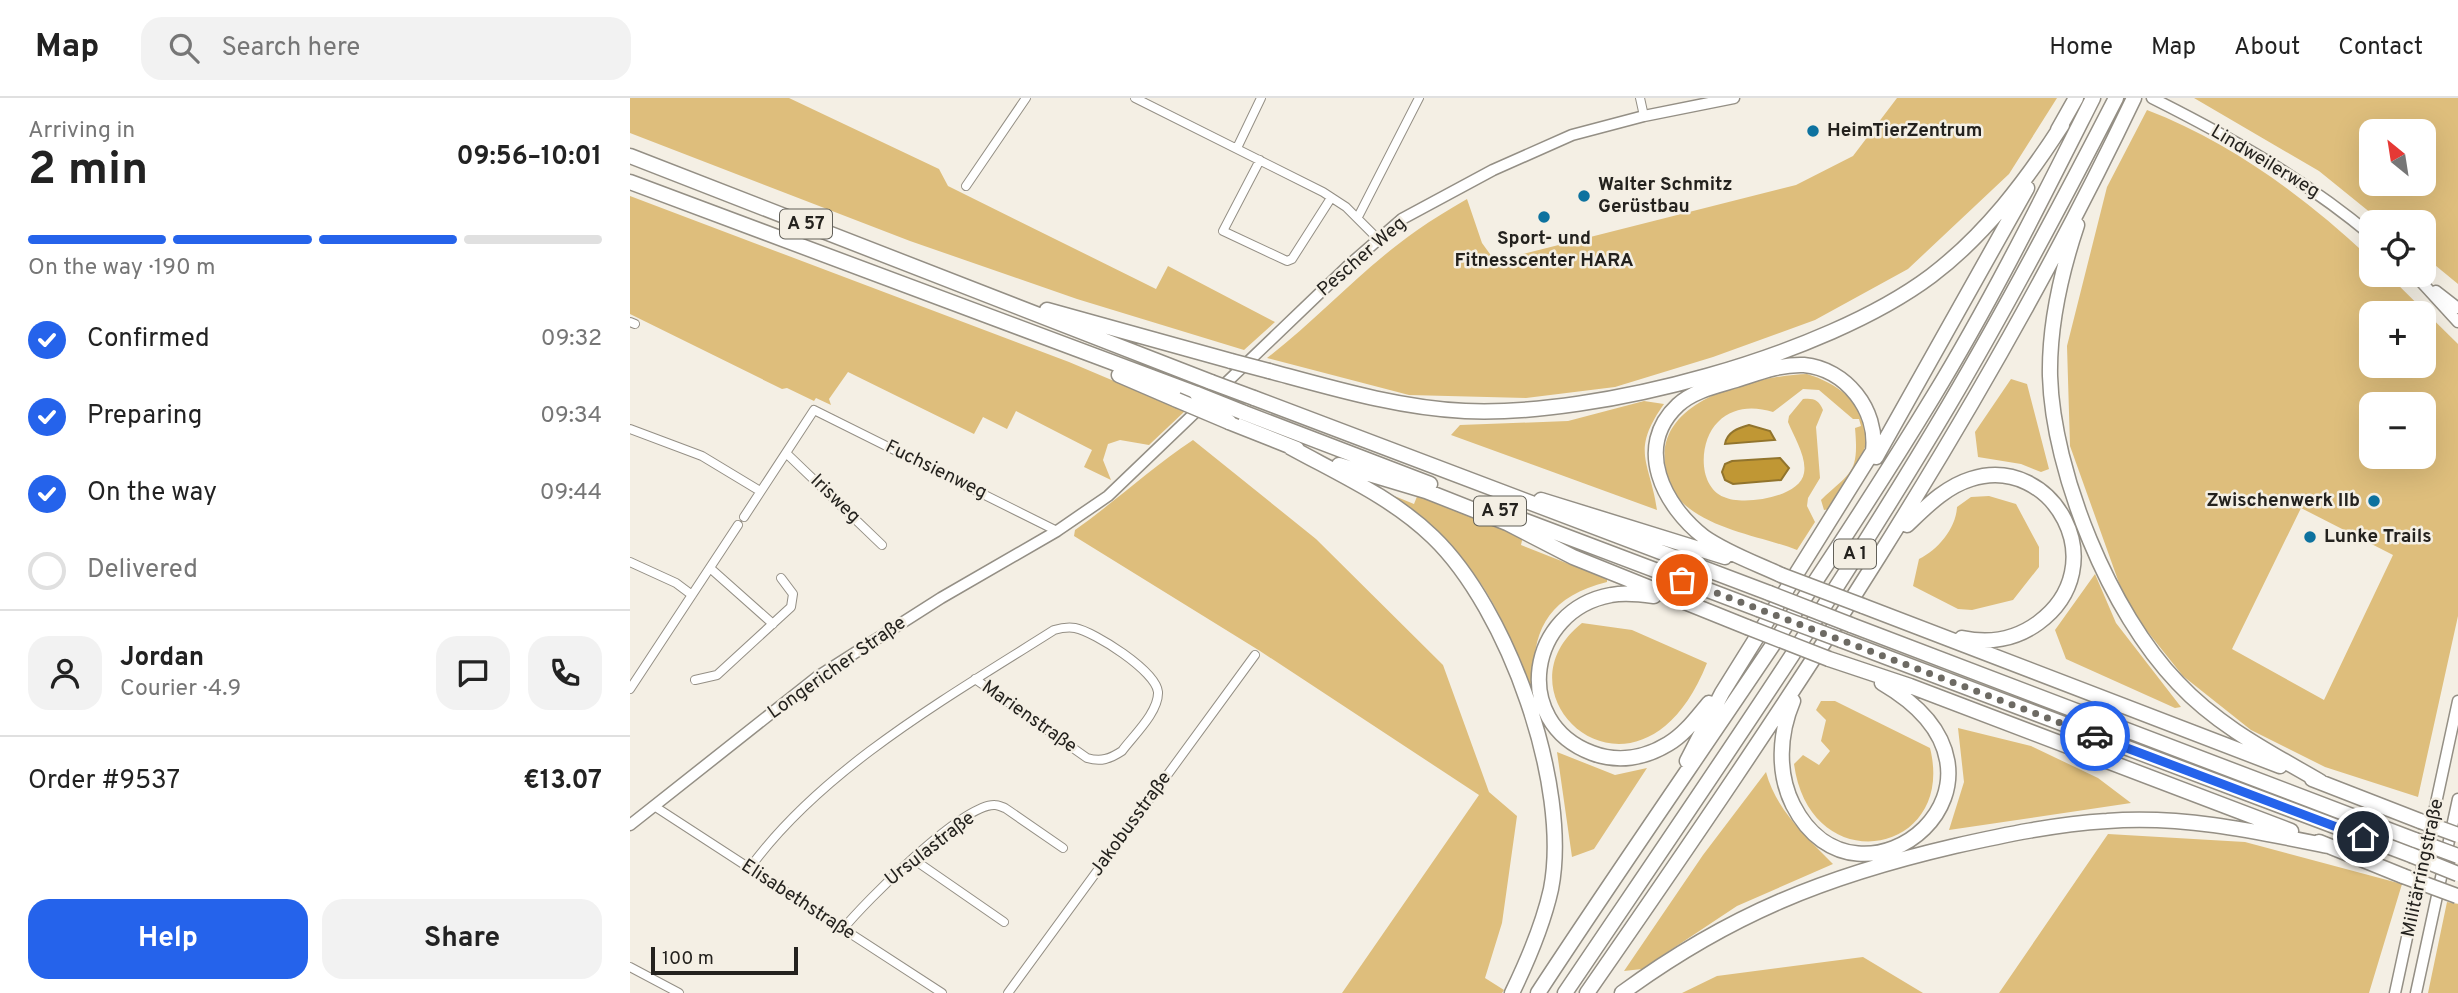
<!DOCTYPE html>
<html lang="en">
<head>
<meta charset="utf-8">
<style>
  body { margin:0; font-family:Overpass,sans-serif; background:#f2f2f2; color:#222; height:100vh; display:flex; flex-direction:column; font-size:26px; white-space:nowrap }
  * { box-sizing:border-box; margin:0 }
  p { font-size:23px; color:#767676 }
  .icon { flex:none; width:38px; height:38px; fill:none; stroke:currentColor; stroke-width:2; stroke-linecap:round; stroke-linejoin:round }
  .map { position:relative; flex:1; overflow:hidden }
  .drawer { display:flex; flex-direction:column; background:#fff; width:630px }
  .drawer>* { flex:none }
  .needle { width:46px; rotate:330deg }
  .controls { position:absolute; left:1729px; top:21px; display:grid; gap:14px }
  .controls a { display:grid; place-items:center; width:77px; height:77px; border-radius:14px; background:#fff; box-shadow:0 7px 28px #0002; font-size:35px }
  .scale { position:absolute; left:21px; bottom:18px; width:147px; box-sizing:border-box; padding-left:7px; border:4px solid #24221e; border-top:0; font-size:19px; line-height:24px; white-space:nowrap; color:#24221e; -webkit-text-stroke:5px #f4efe4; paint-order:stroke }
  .pin { position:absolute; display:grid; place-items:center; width:60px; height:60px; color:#fff; margin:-30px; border:4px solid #fff; border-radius:50%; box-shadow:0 2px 7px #0007 }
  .courier { position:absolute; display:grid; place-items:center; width:70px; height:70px; margin:-35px; border:5px solid #2563eb; border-radius:50%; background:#fff; color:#222; box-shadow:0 2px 9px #0007 }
  .head em { font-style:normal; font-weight:700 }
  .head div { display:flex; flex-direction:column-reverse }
  .head { display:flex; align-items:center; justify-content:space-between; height:119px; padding:0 28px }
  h1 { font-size:46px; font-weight:700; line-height:52px }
  .bar { display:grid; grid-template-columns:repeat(4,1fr); gap:10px 7px; align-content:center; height:84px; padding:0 28px }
  .bar i { height:9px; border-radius:5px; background:#e0e0e0 }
  .bar .current { background:#2563eb }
  .bar p { grid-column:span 4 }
  .line { display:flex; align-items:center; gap:18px; padding:0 28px; border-top:2px solid #e0e0e0 }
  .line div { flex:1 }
  .round { display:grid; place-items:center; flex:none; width:74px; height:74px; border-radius:21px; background:#f2f2f2 }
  ol { padding:0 28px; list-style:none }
  li { display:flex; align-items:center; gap:21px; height:77px }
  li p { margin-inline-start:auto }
  li .icon { padding:7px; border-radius:50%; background:#2563eb; color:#fff; stroke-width:4 }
  li:last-child { color:#767676 }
  li i { width:38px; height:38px; border:4px solid #e0e0e0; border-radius:50% }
  .cta { display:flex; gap:14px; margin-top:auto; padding:14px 28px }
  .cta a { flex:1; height:80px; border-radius:21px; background:#2563eb; color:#fff; font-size:28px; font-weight:700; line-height:80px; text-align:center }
  .cta a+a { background:#f2f2f2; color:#222 }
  header { display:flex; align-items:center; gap:42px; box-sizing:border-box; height:98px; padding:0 35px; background:#fff; border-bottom:2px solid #e0e0e0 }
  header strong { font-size:33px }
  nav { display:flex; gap:38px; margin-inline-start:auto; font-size:24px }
  .search { width:490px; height:63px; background:#f2f2f2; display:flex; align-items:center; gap:18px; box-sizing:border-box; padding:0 24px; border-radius:21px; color:#767676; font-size:26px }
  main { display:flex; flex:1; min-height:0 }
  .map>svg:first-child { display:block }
  .green { fill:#debe7c; fill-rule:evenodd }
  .water { fill:#c09734; stroke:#91742d; stroke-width:2 }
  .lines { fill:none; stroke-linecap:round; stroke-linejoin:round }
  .street-casing { stroke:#948f85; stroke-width:10 }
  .secondary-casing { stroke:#948f85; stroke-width:13 }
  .highway-casing { stroke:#948f85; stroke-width:17 }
  .street { stroke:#fff; stroke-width:8 }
  .secondary { stroke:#fff; stroke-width:10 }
  .highway { stroke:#fff; stroke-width:14 }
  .highway-bridge-casing { stroke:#948f85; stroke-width:17; stroke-linecap:butt }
  .highway-bridge { stroke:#fff; stroke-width:14 }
  .done { stroke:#6d6a63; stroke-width:7; stroke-dasharray:0 12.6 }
  .route { stroke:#2563eb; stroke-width:9 }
  .poi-dot { fill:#0d729f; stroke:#f4efe4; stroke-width:2.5 }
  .labels { text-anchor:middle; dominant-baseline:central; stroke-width:5; stroke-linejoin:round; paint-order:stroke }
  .shield { fill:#f4efe4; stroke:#626059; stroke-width:2 }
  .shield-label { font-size:18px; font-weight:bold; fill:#24221e }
  .poi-label { font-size:19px; font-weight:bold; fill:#24221e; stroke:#f4efe4; text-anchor:start }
  .street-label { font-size:19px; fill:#24221e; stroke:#f4efe4 }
</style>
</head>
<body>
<header>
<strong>Map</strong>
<div class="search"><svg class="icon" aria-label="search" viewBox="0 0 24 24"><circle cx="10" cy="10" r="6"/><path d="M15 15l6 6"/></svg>Search here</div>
<nav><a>Home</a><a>Map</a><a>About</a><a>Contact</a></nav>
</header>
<main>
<section class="drawer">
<div class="head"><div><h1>2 min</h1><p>Arriving in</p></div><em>09:56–10:01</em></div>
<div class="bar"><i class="current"></i><i class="current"></i><i class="current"></i><i></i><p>On the way · 190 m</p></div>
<ol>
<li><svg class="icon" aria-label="check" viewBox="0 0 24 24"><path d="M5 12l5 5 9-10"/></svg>Confirmed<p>09:32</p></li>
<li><svg class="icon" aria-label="check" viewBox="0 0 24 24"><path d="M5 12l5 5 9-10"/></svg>Preparing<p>09:34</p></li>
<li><svg class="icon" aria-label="check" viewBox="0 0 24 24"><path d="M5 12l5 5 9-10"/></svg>On the way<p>09:44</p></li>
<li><i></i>Delivered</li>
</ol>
<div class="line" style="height:126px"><a class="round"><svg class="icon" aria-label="person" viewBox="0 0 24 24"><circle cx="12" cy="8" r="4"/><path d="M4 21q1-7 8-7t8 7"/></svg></a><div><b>Jordan</b><p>Courier · 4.9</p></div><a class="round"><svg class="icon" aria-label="chat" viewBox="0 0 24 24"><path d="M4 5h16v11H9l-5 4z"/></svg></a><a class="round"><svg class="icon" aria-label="phone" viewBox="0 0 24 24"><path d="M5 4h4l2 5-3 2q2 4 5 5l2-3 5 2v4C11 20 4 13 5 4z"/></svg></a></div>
<div class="line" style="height:91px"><div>Order #9537</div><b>€13.07</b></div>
<div class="cta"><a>Help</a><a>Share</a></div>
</section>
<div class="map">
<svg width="1828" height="895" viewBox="0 0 1828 895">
  <rect width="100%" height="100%" fill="#f4efe4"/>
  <path class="green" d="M 0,0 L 159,0 L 309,71 L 318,88 L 526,191 L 538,168 L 645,224 L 614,252 L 447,201 L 280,143 L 0,35 Z
    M 1267,0 L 1427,0 L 1379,76 L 1278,171 L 1185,222 L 1083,259 L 985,289 L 896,300 L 779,297 L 637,260 C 689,220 733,170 786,133 C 803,121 820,111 837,101 L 852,145 L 865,163 L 1166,87 L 1223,58 Z
    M 1564,0 L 1828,0 L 1828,186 L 1794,158 L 1794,124 L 1752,124 L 1689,73 ZM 1741,33 L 1794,33 L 1794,86 L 1741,86 Z
    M 1517,12 C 1601,44 1676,100 1741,161 L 1741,177 L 1758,177 L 1828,246 L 1828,518 L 1788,699 L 1695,669 L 1621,632 L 1553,578 L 1505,518 L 1489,485 L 1440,348 L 1437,248 L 1477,89 ZM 1741,215 L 1794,215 L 1794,268 L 1741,268 ZM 1741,306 L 1794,306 L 1794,359 L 1741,359 ZM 1671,410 L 1763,457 L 1694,602 L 1602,551 Z
    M 0,98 L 439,264 L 555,313 L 519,347 L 490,342 L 478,346 L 473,362 L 481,382 L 454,369 L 462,352 L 386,313 L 377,331 L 353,319 L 344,336 L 218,274 L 199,301 L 201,307 L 186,300 L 184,303 L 157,290 L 152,291 L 0,216 Z
    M 1177,276 C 1208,285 1246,312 1235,349 C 1228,372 1213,392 1200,411 L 1194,412 L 1191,402 C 1222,373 1229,375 1225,330 L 1231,328 L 1229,321 L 1223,321 L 1189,292 L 1173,291 L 1143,314 C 1123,308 1103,309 1088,324 C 1069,342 1067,388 1094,399 C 1112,408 1170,400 1174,375 C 1177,359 1164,339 1158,324 L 1159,318 L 1173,301 C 1184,300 1189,302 1193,312 L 1186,329 L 1190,380 L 1178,400 L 1177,408 L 1185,424 L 1167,452 C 1134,439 1085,433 1055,407 C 1043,397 1036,380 1035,365 C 1027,299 1129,278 1177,276 Z
    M 1381,281 L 1397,286 L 1419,371 L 1411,374 L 1391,366 L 1348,359 L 1345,334 Z
    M 1014,303 L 1034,306 C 1000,354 1020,363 1027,412 L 821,337 L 830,327 L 938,323 Z
    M 563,342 L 686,441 L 813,567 L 859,694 L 887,718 L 872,825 L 855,880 L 874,892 L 872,895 L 712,895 L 849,697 L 630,553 L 444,438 L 445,432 C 486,403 521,370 563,342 Z
    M 788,396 L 893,438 L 891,447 L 977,481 L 977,484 C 913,500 899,538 905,600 L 902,601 C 885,552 866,495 828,458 C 806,437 781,418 758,398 L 762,397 L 784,406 Z
    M 1359,398 L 1386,406 L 1409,449 L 1409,469 L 1383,502 L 1342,512 L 1328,511 L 1283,488 L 1289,461 C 1308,452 1326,430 1327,409 L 1341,399 Z
    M 1465,476 L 1486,525 L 1551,609 L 1545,610 L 1436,561 L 1425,532 Z
    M 952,525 L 1002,532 L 1077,565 C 1010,733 858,599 952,525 Z
    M 1191,603 L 1205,603 L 1300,650 C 1327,758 1180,784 1164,666 L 1173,657 L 1189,667 L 1200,653 L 1191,643 L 1196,622 L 1186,612 Z
    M 1328,630 L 1401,648 L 1468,680 L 1501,705 L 1319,732 L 1334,684 Z
    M 927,654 L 985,677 L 1017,670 L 964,751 L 942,759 Z
    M 1136,674 C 1146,712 1176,738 1203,766 L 1107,808 L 1012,871 L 994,873 L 1073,757 Z
    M 1478,736 L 1615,744 L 1772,786 L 1739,895 L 1369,895 Z
    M 1817,804 L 1828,806 L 1828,895 L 1798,895 Z
    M 1233,859 L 1293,895 L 1052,895 L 1087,878 Z"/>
  <path class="water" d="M 1119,327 L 1140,333 L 1145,342 L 1095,346 C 1097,334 1108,330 1119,327 Z
    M 1150,360 L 1159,370 L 1151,382 L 1103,386 L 1095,382 L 1092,374 L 1095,366 L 1102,363 Z"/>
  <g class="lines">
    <defs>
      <path id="street" d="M 505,0 L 693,94 L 716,109 L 748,141
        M 1010,0 L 1014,18
        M 607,50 L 631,0
        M 630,62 L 593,133 L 657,163 L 662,161 L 701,100
        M 336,88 L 396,0
        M 728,119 L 789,0
        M 0,224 L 5,226
        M 0,331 L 72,358 L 130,393
        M 156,355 L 252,447
        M 114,419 L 184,312 L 427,433
        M 0,464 L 46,485 L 62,497
        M 80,470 L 143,526
        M 65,582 L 87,577 L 161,509 L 163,496 L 151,480
        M 0,591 L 108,427
        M 24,708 L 312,895
        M 283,761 L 374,824
        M 119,771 C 192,670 320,598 424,532 C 431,530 438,529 445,530 C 465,534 526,573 528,594 C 529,614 503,638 492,653 C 480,661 471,664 457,660 L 345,581
        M 213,831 C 234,805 333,705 365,707 C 368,707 372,709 375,710 L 433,750
        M 0,869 L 49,895
        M 378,895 L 625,557"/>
      <path id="secondary" d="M 1522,0 C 1600,39 1674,81 1741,137
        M 1785,177 L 1828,224
        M 1806,193 L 1828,210
        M 0,727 L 187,579 L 311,500 L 427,433 L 478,398 L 719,167 L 772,121 L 863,72 L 942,37 L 1014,18 L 1104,0
        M 1765,895 L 1828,603
        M 1786,895 L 1828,701"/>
      <path id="highway" d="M 1428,32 L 1446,0
        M 0,58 L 581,284
        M 0,84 L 567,296
        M 1447,127 C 1431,175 1419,226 1420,278 C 1423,375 1480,515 1548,585 C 1588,628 1641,655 1691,684
        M 417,212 L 601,263
        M 639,273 C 702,290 769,310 835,313 C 968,319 1194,258 1301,178 C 1355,137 1396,83 1432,27
        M 489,277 L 547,302
        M 624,300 L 1139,495
        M 612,314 L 800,386
        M 599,324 L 667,351
        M 660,349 C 709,376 763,400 803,439 C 878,511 941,688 921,791 C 913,827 898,862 882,895
        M 1246,359 L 1397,90
        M 709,367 L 796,393 L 877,425 L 943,459 L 1117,529
        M 911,402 L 1095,459
        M 877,416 L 1128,511
        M 1277,427 C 1296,409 1315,389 1341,381 C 1423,355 1486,468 1408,525 C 1386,541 1359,546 1332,540
        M 1024,498 C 1010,496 995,494 981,497 C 898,512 880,624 962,655 C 988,665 1015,660 1038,646 C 1055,636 1067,619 1079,605
        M 1233,508 L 1650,668
        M 1221,527 L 1785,742
        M 1211,542 L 1781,757
        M 1199,561 L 1280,588 L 1661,733
        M 1163,603 C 1149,636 1147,675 1163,707 C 1228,835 1418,682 1252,585
        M 1057,663 L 1092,595 L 1243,353 C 1248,312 1216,271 1174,267 C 1150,266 1128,275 1106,282 C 1086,288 1063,293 1048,307 C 1003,349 1034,408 1074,439 C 1097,455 1125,465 1151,477
        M 1682,681 L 1790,723
        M 1689,744 L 1773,778
        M 908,895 C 1038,696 1179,503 1303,299 C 1362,202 1412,101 1463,0
        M 935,895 C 1066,701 1200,508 1319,307 C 1378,207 1433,103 1486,0
        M 957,895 C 1157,607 1353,317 1504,0
        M 992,895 C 1100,816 1196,778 1325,748 C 1374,737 1426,726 1477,723 C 1551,717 1625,733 1698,748"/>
    </defs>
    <use href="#street" class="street-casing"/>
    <use href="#secondary" class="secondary-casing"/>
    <use href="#highway" class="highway-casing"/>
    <use href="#street" class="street"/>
    <use href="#secondary" class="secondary"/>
    <use href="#highway" class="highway"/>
    <defs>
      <path id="highway-bridge" d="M 601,263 L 639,273
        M 581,284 L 624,300
        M 567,296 L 612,314
        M 547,302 L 599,324
        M 1151,477 L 1233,508
        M 1139,495 L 1221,527
        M 1128,511 L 1211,542
        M 1117,529 L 1199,561
        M 1790,723 L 1828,737
        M 1785,742 L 1828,758
        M 1781,757 L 1828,776
        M 1773,778 L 1827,798"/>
    </defs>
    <use href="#highway-bridge" class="highway-bridge-casing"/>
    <use href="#highway-bridge" class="highway-bridge"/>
  </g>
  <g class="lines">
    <path class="done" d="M 1052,482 L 1465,638"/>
    <path class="route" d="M 1465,638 L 1733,739"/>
  </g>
  <g class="poi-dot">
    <circle cx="1183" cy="33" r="7"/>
    <circle cx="954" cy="98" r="7"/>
    <circle cx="914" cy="119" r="7"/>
    <circle cx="1744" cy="403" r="7"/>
    <circle cx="1680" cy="439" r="7"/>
  </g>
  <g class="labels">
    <g class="shield">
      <rect x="150" y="111.5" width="52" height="29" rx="5"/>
      <rect x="844" y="398.5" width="52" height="29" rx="5"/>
      <rect x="1204" y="441.5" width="42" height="29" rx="5"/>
    </g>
    <g class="shield-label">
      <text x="176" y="126">A 57</text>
      <text x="870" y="413">A 57</text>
      <text x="1225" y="456">A 1</text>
    </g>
    <g class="poi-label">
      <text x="1197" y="33">HeimTierZentrum</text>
      <text x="968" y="87">Walter Schmitz<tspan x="968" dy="22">Gerüstbau</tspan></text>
      <text x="914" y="141" text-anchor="middle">Sport- und<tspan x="914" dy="22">Fitnesscenter HARA</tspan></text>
      <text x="1730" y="403" text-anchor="end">Zwischenwerk IIb</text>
      <text x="1694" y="439">Lunke Trails</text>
    </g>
    <g class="street-label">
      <text transform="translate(1635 64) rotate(31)">Lindweilerweg</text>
      <text transform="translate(732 159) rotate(-41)">Pescher Weg</text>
      <text transform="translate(306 372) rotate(26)">Fuchsienweg</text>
      <text transform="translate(205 401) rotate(44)">Irisweg</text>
      <text transform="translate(207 570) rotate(-35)">Longericher Straße</text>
      <text transform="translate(399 619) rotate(35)">Marienstraße</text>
      <text transform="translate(501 726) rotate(-54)">Jakobusstraße</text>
      <text transform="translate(300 751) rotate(-38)">Ursulastraße</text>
      <text transform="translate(1793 770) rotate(-78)">Militärringstraße</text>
      <text transform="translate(168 802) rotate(33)">Elisabethstraße</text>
    </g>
  </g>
</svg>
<div class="controls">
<a><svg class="needle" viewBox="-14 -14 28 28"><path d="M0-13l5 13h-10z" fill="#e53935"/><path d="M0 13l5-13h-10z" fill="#767676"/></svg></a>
<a><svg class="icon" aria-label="locate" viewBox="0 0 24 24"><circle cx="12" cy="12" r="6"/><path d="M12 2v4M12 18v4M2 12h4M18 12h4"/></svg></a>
<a>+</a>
<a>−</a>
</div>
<div class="scale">100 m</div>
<div class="pin" style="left:1052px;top:482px;background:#ea580c"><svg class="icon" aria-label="bag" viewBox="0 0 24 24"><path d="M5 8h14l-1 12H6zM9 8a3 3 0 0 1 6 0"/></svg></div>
<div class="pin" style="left:1733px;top:739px;background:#1f2937"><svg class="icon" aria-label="home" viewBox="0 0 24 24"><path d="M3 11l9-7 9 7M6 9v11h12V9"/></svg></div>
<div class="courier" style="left:1465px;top:638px"><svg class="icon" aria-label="car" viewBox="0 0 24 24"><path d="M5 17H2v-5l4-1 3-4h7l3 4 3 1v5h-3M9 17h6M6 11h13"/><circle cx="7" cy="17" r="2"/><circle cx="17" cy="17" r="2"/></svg></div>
</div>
</main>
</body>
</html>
